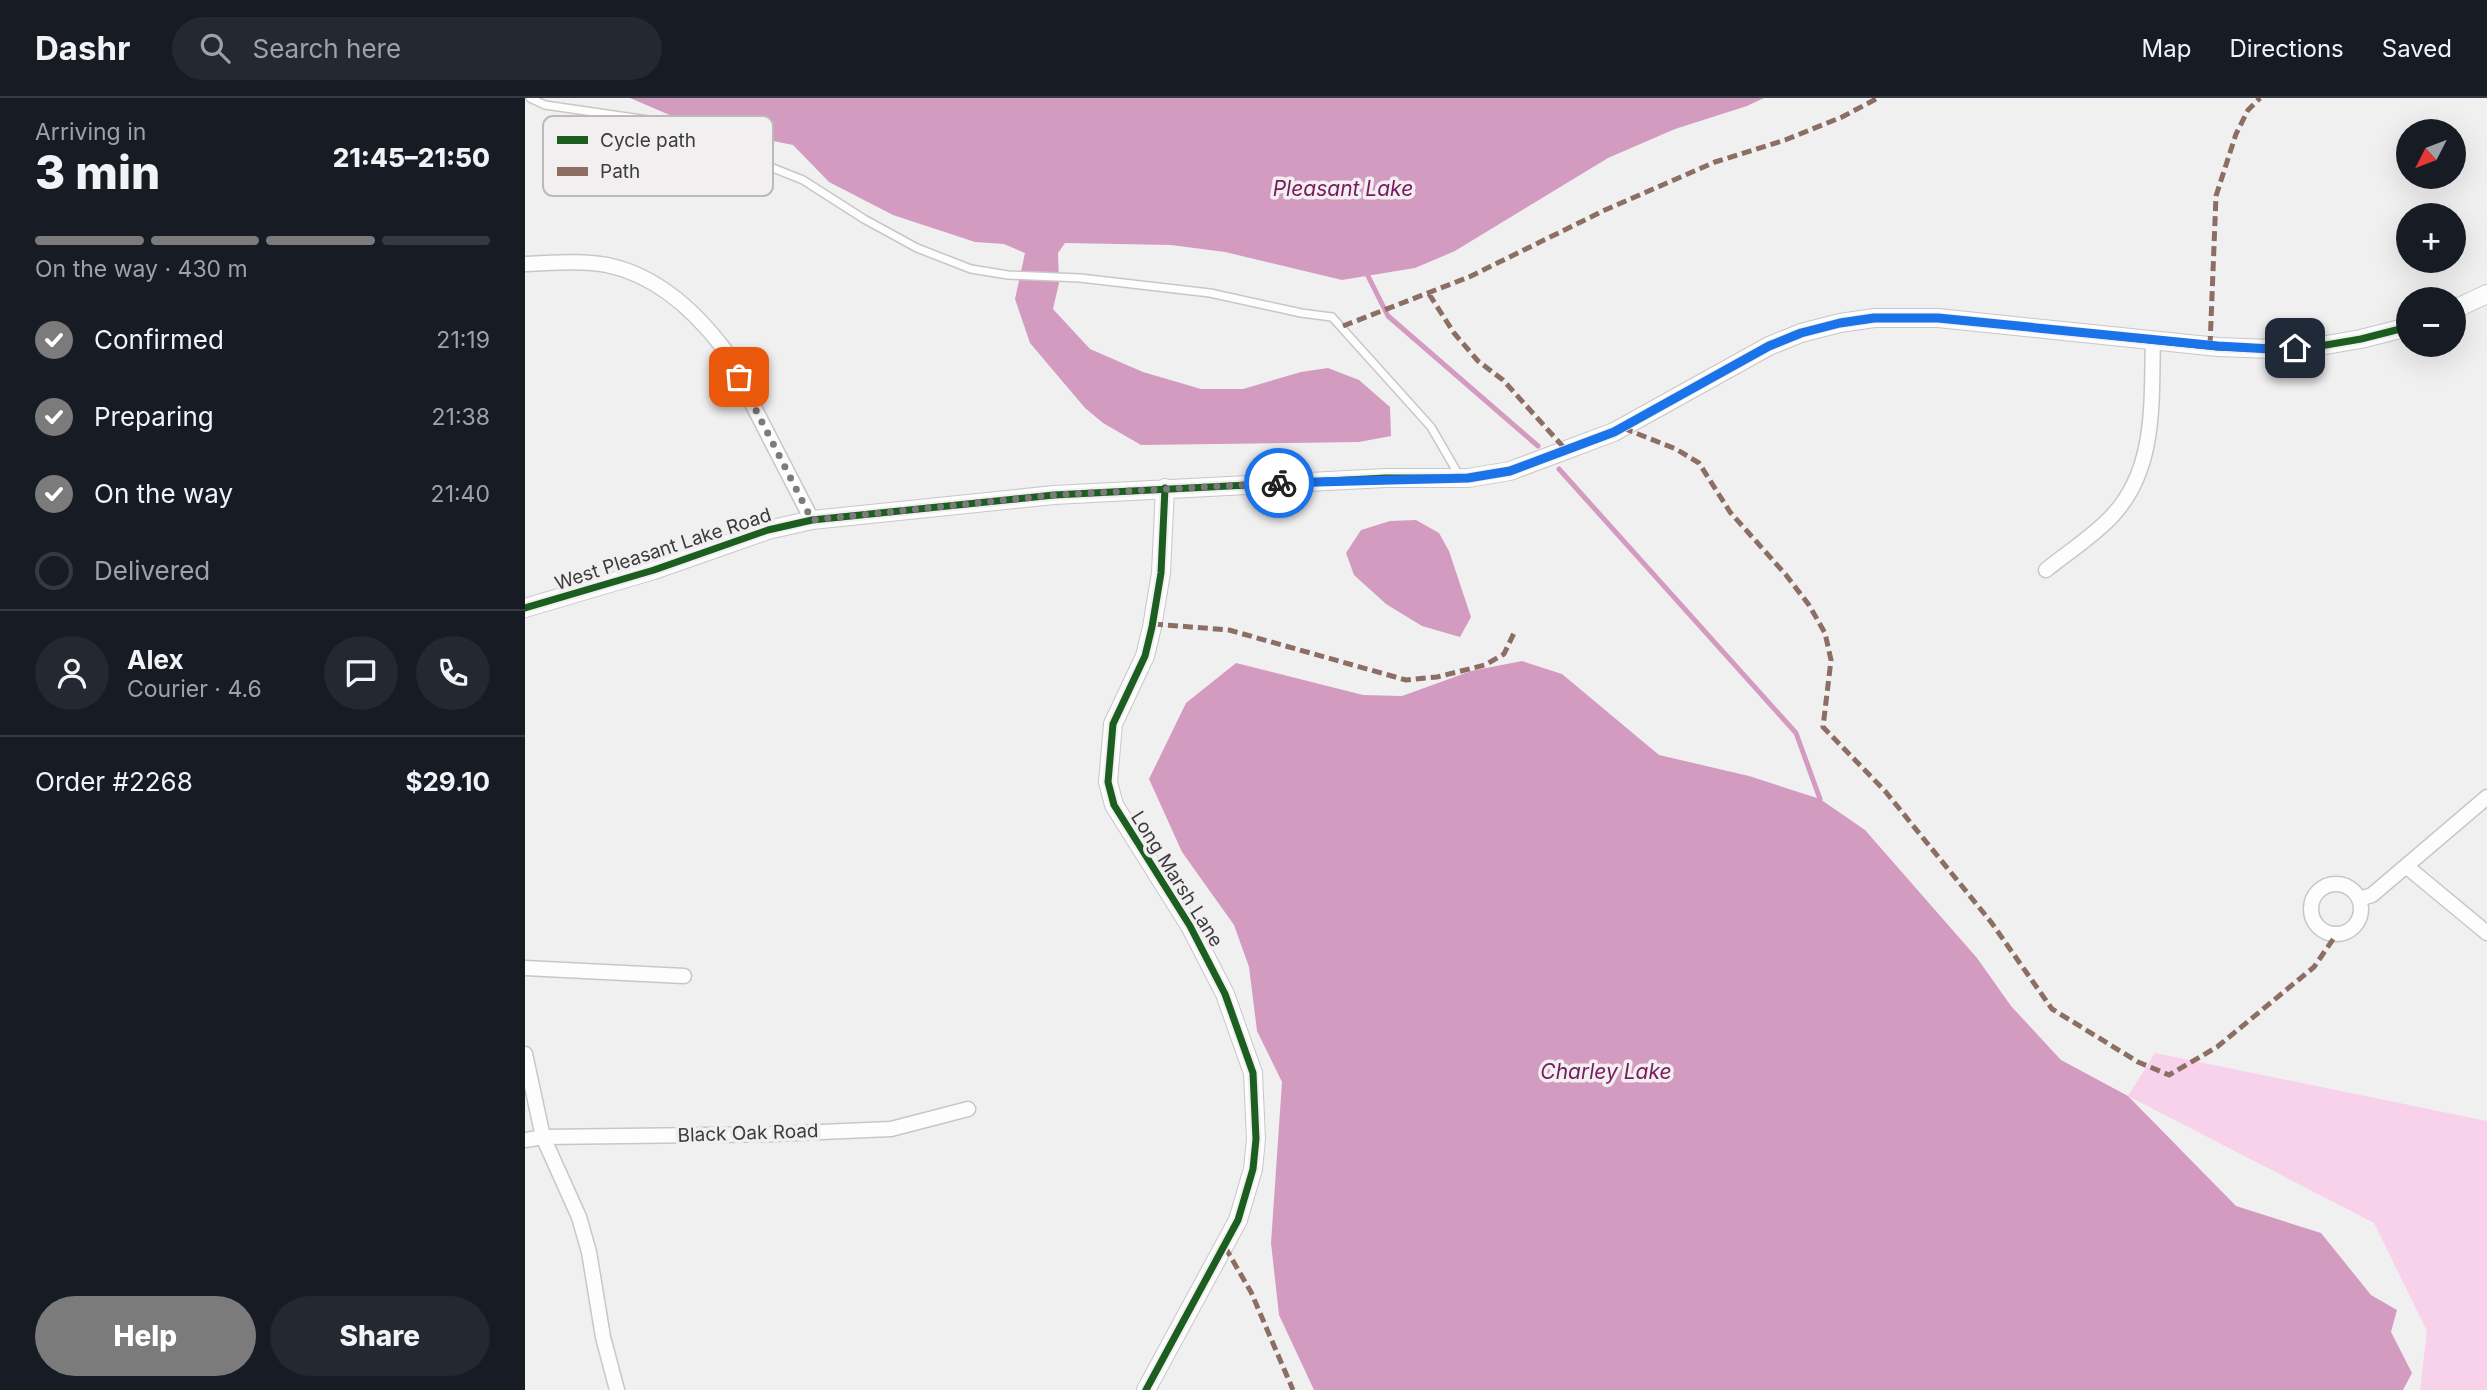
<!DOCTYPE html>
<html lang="en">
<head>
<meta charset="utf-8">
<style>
  body { margin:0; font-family:Inter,sans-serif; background:#242831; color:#f1f3f6; height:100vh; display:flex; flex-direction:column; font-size:26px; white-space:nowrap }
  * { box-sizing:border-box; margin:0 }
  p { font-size:23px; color:#9ea1a6 }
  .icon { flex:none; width:38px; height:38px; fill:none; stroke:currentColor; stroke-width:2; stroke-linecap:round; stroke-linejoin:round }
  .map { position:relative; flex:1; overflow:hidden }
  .sheet { display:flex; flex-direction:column; background:#171b24; width:525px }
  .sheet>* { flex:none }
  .needle { width:46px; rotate:228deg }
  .controls { position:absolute; left:1871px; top:21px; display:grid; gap:14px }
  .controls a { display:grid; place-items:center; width:70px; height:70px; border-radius:50%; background:#171b24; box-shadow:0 7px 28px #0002; font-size:35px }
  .pin { position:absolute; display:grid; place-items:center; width:60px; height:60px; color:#fff; margin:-30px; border-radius:14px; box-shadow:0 4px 10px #0006 }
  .courier { position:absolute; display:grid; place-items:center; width:70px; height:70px; margin:-35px; border:5px solid #1a73e8; border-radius:50%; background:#fff; color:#222; box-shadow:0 2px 9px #0007 }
  .headline em { font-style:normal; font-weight:800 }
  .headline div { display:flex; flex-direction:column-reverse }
  .headline { display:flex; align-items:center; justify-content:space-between; height:119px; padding:0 35px }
  h1 { font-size:46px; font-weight:800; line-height:52px }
  .bar { display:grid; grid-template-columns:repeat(4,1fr); gap:10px 7px; align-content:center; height:84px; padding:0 35px }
  .bar i { height:9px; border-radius:5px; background:#363941 }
  .bar .selected { background:#7c7b7b }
  .bar p { grid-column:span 4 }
  .line { display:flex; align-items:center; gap:18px; padding:0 35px; border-top:2px solid #363941 }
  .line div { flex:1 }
  .round { display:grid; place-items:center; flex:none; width:74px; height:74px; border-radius:37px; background:#242831 }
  ol { padding:0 35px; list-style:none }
  li { display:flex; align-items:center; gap:21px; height:77px }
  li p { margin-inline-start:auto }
  li .icon { padding:7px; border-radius:50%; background:#7c7b7b; color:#fff; stroke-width:4 }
  li:last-child { color:#9ea1a6 }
  li i { width:38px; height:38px; border:4px solid #363941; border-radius:50% }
  .button { display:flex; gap:14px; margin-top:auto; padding:14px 35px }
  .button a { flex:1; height:80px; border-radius:42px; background:#7c7b7b; color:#fff; font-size:28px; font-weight:800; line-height:80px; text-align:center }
  .button a+a { background:#242831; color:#f1f3f6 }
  header { display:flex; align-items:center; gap:42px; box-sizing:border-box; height:98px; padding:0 35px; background:#171b24; border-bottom:2px solid #363941 }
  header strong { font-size:33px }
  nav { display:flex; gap:38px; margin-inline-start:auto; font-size:24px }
  .search { width:490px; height:63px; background:#242831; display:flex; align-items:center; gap:18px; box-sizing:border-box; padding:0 24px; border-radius:38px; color:#9ea1a6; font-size:26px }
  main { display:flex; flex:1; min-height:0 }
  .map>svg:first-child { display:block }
  .green { fill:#f8d2ea }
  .water { fill:#d49bc1 }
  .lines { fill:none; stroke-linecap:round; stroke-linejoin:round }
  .stream { stroke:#d49bc1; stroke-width:5 }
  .service-casing { stroke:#c8c7c8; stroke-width:10 }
  .minor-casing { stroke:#c8c7c8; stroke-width:17 }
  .tertiary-casing { stroke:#c8c7c8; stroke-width:20 }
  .service { stroke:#fdfdfd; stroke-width:7 }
  .minor { stroke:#fdfdfd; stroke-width:14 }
  .tertiary { stroke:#fdfdfd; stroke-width:18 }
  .quiet { stroke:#8d6e63; stroke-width:5; stroke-dasharray:10 5; stroke-linecap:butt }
  .cycleway-casing { stroke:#f2eff1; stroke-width:11 }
  .cycleway { stroke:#1b5e20; stroke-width:7 }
  .done { stroke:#7c7b7b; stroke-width:7; stroke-dasharray:0 12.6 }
  .route { stroke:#1a73e8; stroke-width:9 }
  .labels { text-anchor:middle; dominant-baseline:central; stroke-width:7; stroke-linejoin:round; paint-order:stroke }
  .street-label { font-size:19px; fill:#3d3c3c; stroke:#f2eff1 }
  .water-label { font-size:21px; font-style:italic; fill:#7a1960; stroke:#f2eff1 }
  .key { fill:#f2eff1; stroke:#bcb9bb; stroke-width:2 }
  .key-label { font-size:19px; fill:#3d3c3c }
</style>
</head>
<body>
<header>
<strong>Dashr</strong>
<div class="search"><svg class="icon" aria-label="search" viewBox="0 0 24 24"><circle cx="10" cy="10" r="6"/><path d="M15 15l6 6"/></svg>Search here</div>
<nav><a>Map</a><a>Directions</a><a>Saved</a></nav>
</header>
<main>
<section class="sheet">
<div class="headline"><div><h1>3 min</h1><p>Arriving in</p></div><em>21:45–21:50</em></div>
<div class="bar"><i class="selected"></i><i class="selected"></i><i class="selected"></i><i></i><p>On the way · 430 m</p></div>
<ol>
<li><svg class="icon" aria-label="check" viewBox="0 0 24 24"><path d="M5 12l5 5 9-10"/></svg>Confirmed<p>21:19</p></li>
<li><svg class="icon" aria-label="check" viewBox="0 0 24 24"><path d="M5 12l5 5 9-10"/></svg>Preparing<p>21:38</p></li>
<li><svg class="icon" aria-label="check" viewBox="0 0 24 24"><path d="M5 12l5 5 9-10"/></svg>On the way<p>21:40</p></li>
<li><i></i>Delivered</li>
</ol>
<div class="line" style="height:126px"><a class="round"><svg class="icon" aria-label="person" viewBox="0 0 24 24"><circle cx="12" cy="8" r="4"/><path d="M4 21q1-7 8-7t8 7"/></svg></a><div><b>Alex</b><p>Courier · 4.6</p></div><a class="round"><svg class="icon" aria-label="chat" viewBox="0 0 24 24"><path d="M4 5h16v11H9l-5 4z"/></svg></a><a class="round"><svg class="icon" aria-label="phone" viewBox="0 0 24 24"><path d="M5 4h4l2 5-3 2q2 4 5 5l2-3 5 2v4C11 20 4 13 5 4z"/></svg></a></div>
<div class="line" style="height:91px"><div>Order #2268</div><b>$29.10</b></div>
<div class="button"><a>Help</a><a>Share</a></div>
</section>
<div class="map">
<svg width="1962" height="1292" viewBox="0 0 1962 1292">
  <rect width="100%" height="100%" fill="#f1f0f1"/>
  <path class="green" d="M 1630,955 L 1962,1023 L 1962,1292 L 1895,1292 L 1902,1233 L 1849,1125 L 1603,998 Z"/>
  <path class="water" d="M 105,0 L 1239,0 L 1222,8 L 1150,31 L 1083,60 L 930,153 L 890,170 L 817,182 L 700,154 L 646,147 L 540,145 L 533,155 L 534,185 L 528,211 L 565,251 L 618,274 L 676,291 L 718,291 L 776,274 L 803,270 L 834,282 L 865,309 L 866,338 L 834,344 L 616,347 L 578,325 L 560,310 L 505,245 L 490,201 L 500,155 L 479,146 L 450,144 L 368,117 L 304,84 L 268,47 L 168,27 Z
    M 891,422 L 914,435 L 924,453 L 946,519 L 935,539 L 897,528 L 861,506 L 829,477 L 821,455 L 836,432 L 865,423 Z
    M 997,563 L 1037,576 L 1134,657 L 1224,678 L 1295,701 L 1340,732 L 1452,860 L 1486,908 L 1536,962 L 1603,998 L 1711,1108 L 1796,1135 L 1846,1197 L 1872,1212 L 1866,1234 L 1887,1275 L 1878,1292 L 789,1292 L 754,1217 L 746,1145 L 757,984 L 732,933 L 724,869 L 709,827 L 657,754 L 624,681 L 661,605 L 711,565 L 838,597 L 877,598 L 946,573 Z"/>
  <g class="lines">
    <path class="stream" d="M 843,178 L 863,218 L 1013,348
      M 1034,371 L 1271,635 L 1295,701"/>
    <defs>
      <path id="service" d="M 5,0 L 20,7 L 130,23 L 278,82 L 339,121 L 392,150 L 446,171 L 483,177 L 555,180 L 685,195 L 776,215 L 807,219 L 906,329 L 935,379"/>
      <path id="minor" d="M 0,166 C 27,165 55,162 82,167 C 131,177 170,213 199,251 L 287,422
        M 1521,472 C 1543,454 1569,438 1588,417 C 1632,369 1626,303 1628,242
        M 1881,768 L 1962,835
        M1786 811a25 25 0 1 1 50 0a25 25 0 1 1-50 0Z
        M 1834,801 L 1847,797 L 1962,699
        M 0,870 L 159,878
        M 0,956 L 18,1039 L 54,1119 L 64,1154 L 78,1239 L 92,1292
        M 0,1042 L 18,1039 L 249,1036 L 366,1031 L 443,1011"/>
      <path id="tertiary" d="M 1928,212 L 1962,196
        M 0,510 L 129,472 L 243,432 L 287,422 L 529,397 L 861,380 L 943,380 L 985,373 L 1089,334 L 1244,248 L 1276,235 L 1315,225 L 1349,220 L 1413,220 L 1693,249 L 1746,251 L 1795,248 L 1836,241 L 1883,229
        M 621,1292 L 713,1122 L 728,1071 L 731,1041 L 728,975 L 700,896 L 665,828 L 589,707 L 583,684 L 588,626 L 620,558 L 627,529 L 636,475 L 640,390"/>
    </defs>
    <use href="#service" class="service-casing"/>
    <use href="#minor" class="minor-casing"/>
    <use href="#tertiary" class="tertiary-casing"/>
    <use href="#service" class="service"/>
    <use href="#minor" class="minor"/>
    <use href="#tertiary" class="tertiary"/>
    <path class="quiet" d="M 904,196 L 929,235 L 953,263 L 978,282 L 1042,353
      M 818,228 L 944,179 L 1080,112 L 1190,64 L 1260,42 L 1317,19 L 1353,0
      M 1685,248 L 1691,98 L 1711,36 L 1723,12 L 1735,0
      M 1098,330 L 1151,351 L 1174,365 L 1205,414 L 1261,477 L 1284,507 L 1300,535 L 1306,562 L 1298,629 L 1360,693 L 1466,824 L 1527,911 L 1613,964 L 1644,977 L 1692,949 L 1789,869 L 1811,837
      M 628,526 L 704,532 L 881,582 L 912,579 L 960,567 L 979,556 L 990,533
      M 700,1149 L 726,1194 L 768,1292"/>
    <defs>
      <path id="cycleway" d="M 0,510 L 129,472 L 243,432 L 287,422 L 529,397 L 861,380 L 943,380 L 985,373 L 1089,334 L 1244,248 L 1276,235 L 1315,225 L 1349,220 L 1413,220 L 1693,249 L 1746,251 L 1795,248 L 1836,241 L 1883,229
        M 621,1292 L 713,1122 L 728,1071 L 731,1041 L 728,975 L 700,896 L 665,828 L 589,707 L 583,684 L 588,626 L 620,558 L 627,529 L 636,475 L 640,390"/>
    </defs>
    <use href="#cycleway" class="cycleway-casing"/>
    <use href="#cycleway" class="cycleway"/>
  </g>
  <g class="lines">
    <path class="done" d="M 214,279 L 287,422 L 529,397 L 754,385"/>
    <path class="route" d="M 754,385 L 943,380 L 985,373 L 1089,334 L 1244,248 L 1276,235 L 1315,225 L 1349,220 L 1413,220 L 1693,248 L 1746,251 L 1770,250"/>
  </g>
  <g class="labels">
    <g class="street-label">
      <text transform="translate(138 451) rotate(-18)">West Pleasant Lake Road</text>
      <text transform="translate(652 781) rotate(58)">Long Marsh Lane</text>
      <text transform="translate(223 1035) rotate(-2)">Black Oak Road</text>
    </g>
    <g class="water-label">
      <text x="818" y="90">Pleasant Lake</text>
      <text x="1081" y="973">Charley Lake</text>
    </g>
  </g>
  <rect x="18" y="18" width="230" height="80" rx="10" class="key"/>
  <rect x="32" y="38" width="31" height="8" fill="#1b5e20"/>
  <rect x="32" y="69" width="31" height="9" fill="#8d6e63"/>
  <g class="key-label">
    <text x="75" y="49">Cycle path</text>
    <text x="75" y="80">Path</text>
  </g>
</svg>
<div class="controls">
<a><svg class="needle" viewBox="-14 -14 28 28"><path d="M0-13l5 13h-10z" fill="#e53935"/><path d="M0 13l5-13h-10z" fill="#9ea1a6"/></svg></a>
<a>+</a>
<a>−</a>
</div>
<div class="pin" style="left:214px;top:279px;background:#ea580c"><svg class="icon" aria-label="bag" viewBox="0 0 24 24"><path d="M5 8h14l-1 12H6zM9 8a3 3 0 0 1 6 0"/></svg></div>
<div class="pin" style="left:1770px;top:250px;background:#1f2937"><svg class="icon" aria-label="home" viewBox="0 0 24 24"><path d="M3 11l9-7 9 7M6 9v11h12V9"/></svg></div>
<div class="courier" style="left:754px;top:385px"><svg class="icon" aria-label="bike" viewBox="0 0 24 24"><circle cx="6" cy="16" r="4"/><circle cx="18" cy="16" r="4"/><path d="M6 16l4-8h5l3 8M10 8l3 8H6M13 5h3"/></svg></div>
</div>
</main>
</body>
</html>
